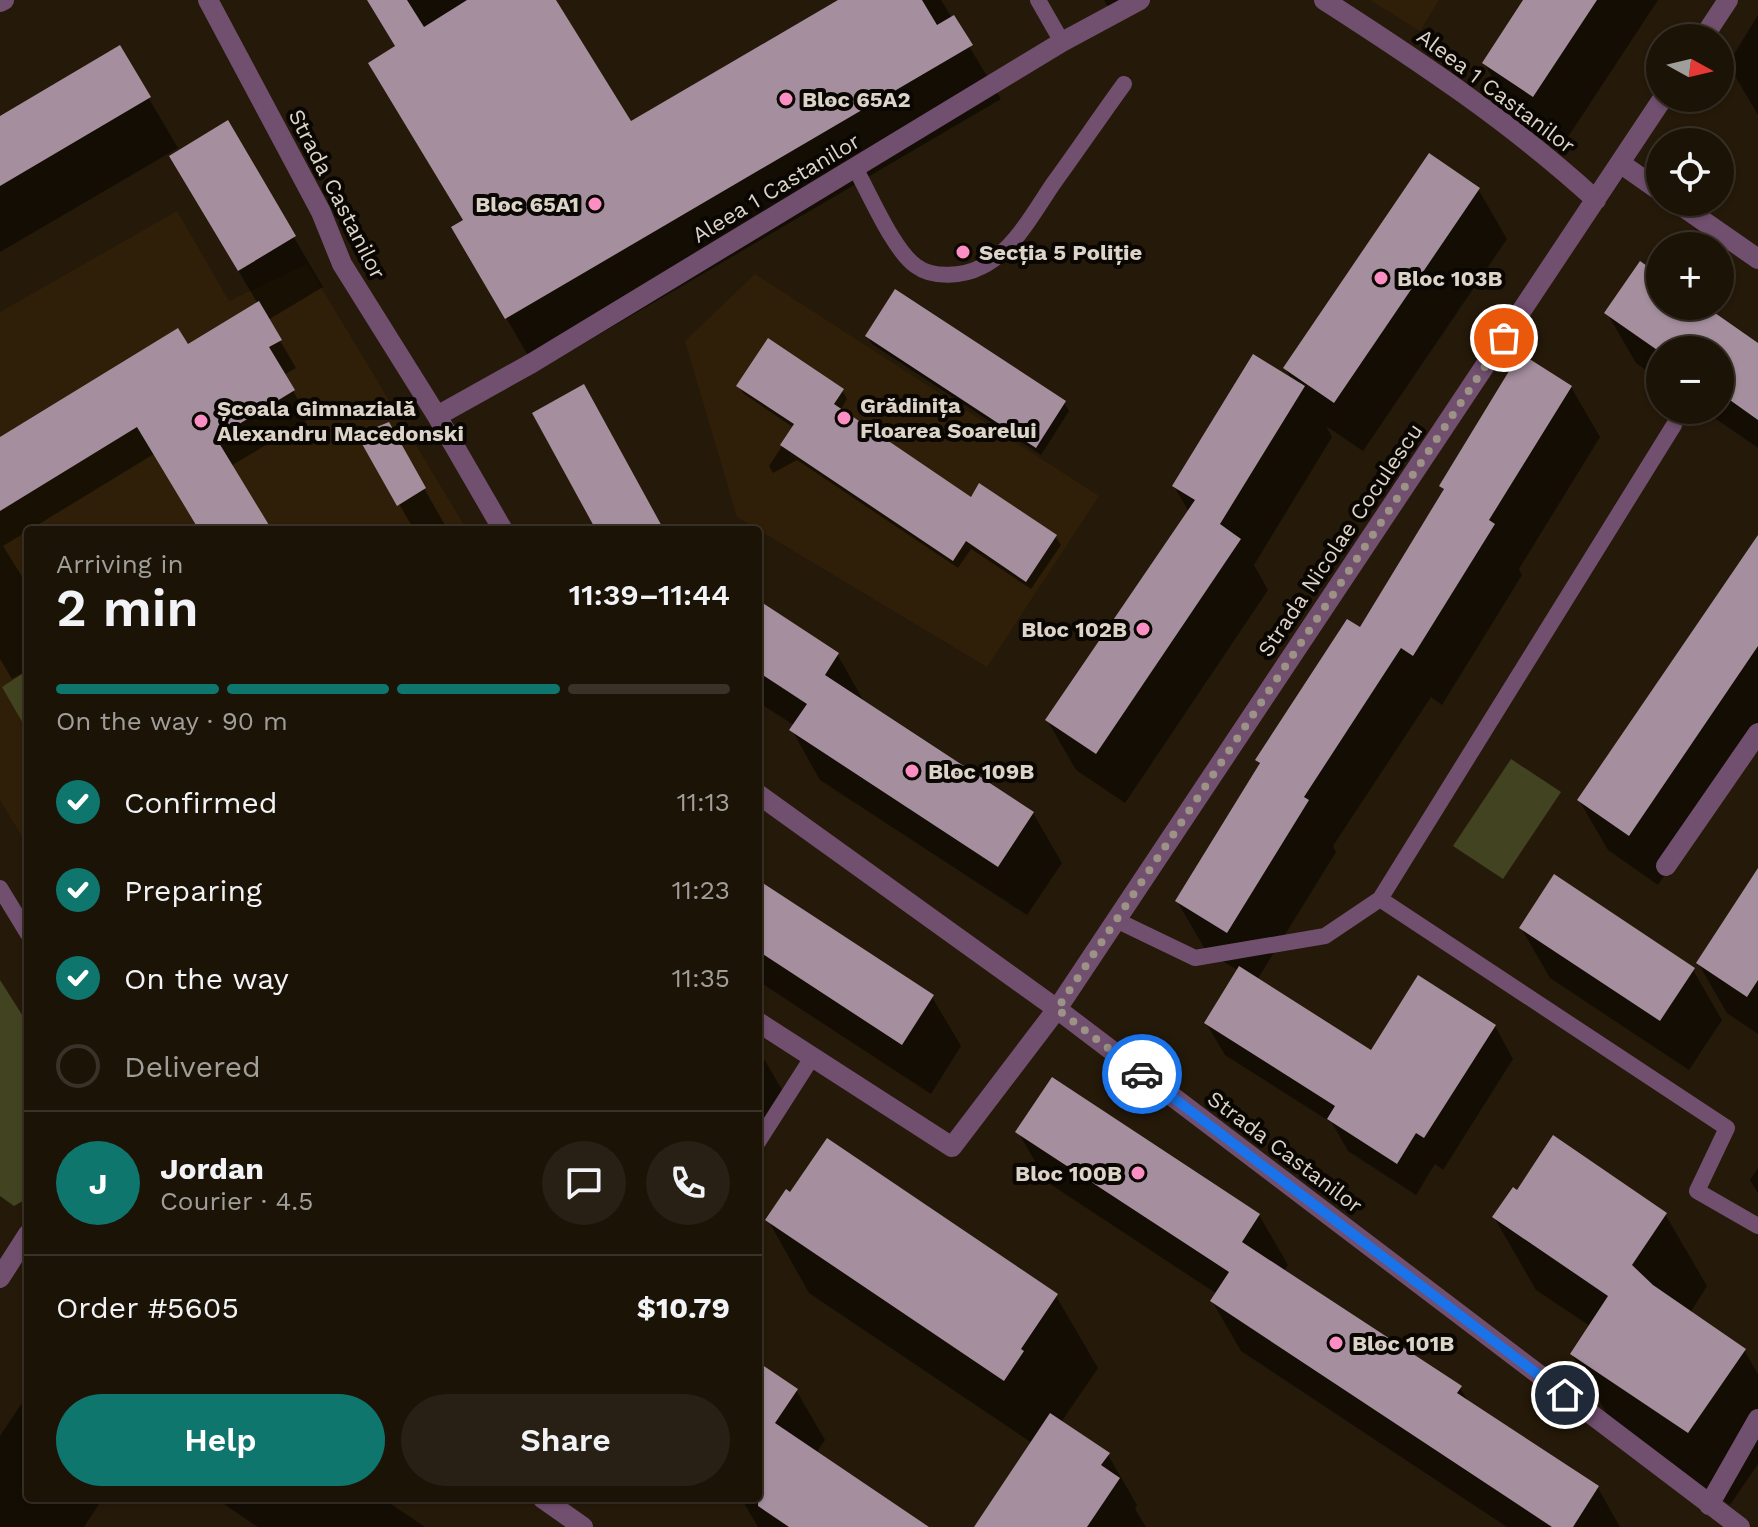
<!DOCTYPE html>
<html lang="en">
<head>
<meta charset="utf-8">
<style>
  body { margin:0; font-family:"Work Sans",sans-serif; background:#292015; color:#f1f3f6; height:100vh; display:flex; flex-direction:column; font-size:30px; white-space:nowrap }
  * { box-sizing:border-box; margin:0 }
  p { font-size:26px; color:#a09e9b }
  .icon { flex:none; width:44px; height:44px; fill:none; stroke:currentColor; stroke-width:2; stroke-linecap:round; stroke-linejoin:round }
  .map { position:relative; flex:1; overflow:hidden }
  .drawer { position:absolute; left:24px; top:526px; width:738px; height:976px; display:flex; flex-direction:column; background:#1c1307; border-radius:8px; box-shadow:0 2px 6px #0004,0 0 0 2px #3a3228 }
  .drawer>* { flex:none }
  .needle { width:52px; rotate:98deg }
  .buttons { position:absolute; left:1646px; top:24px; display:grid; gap:16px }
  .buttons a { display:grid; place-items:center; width:88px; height:88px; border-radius:50%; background:#1c1307; box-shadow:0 2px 6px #0004,0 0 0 2px #3a3228; font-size:40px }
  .pin { position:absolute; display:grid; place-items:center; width:68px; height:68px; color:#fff; margin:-34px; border:4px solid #fff; border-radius:50%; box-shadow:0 2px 8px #0007 }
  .courier { position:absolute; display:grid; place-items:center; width:80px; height:80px; margin:-40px; border:6px solid #1a73e8; border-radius:50%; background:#fff; color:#222; box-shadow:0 2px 10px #0007 }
  .headline em { font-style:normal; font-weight:600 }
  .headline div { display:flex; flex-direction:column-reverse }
  .headline { display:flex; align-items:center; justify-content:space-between; height:136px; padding:0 32px }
  h1 { font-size:52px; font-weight:600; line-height:60px }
  .bar { display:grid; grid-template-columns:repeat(4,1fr); gap:12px 8px; align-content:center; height:96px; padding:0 32px }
  .bar i { height:10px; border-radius:6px; background:#3a3228 }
  .bar .current { background:#0f766e }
  .bar p { grid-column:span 4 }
  .line { display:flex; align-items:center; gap:20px; padding:0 32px; border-top:2px solid #3a3228 }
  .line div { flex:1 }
  .round { display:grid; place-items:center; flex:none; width:84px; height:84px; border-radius:42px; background:#292015 }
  ol { padding:0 32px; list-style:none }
  li { display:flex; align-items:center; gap:24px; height:88px }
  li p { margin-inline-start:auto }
  li .icon { padding:8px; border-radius:50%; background:#0f766e; color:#fff; stroke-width:4 }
  li:last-child { color:#a09e9b }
  li i { width:44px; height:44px; border:4px solid #3a3228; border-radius:50% }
  .button { display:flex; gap:16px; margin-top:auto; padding:16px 32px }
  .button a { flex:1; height:92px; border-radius:48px; background:#0f766e; color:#fff; font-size:32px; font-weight:600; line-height:92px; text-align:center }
  .button a+a { background:#292015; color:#f1f3f6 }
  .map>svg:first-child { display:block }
  .built { fill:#2f1f08 }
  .green { fill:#424421 }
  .shadow { fill:#0007 }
  .building { fill:#a58f9e }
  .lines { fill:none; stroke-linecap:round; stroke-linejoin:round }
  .service { stroke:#714f6f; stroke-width:16 }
  .minor { stroke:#714f6f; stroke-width:20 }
  .tertiary { stroke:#714f6f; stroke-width:20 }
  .done { stroke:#9c9286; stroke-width:8; stroke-dasharray:0 14.4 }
  .route { stroke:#1a73e8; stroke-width:10 }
  .poi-dot { fill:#fb8fc3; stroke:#0a0602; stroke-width:3 }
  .labels { text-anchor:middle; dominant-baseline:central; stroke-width:8; stroke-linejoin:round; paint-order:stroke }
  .street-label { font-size:22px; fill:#dcd3c9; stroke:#0a0602 }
  .poi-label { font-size:22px; font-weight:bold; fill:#dcd3c9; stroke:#0a0602; text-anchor:start }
</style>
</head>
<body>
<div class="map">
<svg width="1758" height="1527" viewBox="0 0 1758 1527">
  <rect width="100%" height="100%" fill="#251909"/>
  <path class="built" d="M 1370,0 L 1439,0 L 1420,31 Z
    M 177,211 L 229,301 L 307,264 L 467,530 L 28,530 L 28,846 L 0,800 L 0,312 Z
    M 755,274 L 1099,496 L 987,667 L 737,517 L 685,341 Z"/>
  <path class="green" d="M 28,670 L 28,732 L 2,687 Z
    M 1511,759 L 1561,792 L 1503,879 L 1453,846 Z
    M 0,980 L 28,1024 L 28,1198 L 14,1206 L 0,1196 Z"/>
  <path class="shadow" d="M 367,0 L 553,0 L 630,124 L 842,0 L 941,0 L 1001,99 L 537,371 L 454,228 L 465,221 L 396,47 Z
    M 1104,0 L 1125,0 L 1109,9 Z
    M 1526,0 L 1658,0 L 1562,146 L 1513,113 L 1484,63 Z
    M 1758,15 L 1758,115 L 1728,64 Z
    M 119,48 L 178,148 L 0,252 L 0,118 Z
    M 227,123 L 323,287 L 268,320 L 296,368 L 284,375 L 309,419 L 231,466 L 270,530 L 200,530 L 154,454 L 3,546 L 28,586 L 28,670 L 12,679 L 0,659 L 0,439 L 187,347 L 258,304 L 200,206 Z
    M 1478,189 L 1507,239 L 1363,451 L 1326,426 L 1332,437 L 1254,565 L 1268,590 L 1125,803 L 1076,770 L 1047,720 L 1189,512 L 1174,486 L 1292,380 L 1285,368 Z
    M 1660,277 L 1660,306 L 1702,306 L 1758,345 L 1758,448 L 1703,410 L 1720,410 L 1720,350 L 1660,350 L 1660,380 L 1636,363 L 1607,313 Z
    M 867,336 L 1064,403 L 1069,411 L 1041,455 L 872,344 Z
    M 738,386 L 842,390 L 847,399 L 840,411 L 971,500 L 1056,537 L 1061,545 L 1031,589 L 971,549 L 958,568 L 797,460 L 773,473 L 769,466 L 794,428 L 744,394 Z
    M 1571,387 L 1600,437 L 1519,569 L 1522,575 L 1442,705 L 1431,697 L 1333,846 L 1336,852 L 1257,980 L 1371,1052 L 1495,1026 L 1513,1059 L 1443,1170 L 1435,1164 L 1416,1195 L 1348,1151 L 1332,1123 L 1225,1055 L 1206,1023 L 1239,971 L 1206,951 L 1177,901 L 1260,766 L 1257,760 L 1360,630 L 1445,492 L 1441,486 Z
    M 388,425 L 445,525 L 437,530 L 414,530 L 360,436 Z
    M 1758,539 L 1758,739 L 1658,885 L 1608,850 L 1579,800 Z
    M 758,603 L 837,654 L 866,705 L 1033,813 L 1062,863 L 1027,915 L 820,780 L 792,730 L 795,726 L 758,702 Z
    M 1758,872 L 1758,1034 L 1727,1013 L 1698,963 Z
    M 758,882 L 932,997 L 961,1046 L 931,1094 L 758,981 Z
    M 1521,928 L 1693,970 L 1722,1020 L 1689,1070 L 1550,978 Z
    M 758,1049 L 788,1100 L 758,1145 Z
    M 1018,1132 L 1259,1215 L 1288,1265 L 1283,1272 L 1460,1388 L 1470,1404 L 1598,1488 L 1620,1527 L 1507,1527 L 1241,1351 L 1212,1301 L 1217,1294 L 1047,1182 Z
    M 1758,1168 L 1758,1193 L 1750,1180 Z
    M 1518,1192 L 1665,1214 L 1707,1286 L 1690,1313 L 1744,1350 L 1758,1374 L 1758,1464 L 1730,1505 L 1614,1426 L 1572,1354 L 1590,1326 L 1536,1290 L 1494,1217 Z
    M 768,1220 L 1056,1296 L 1098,1368 L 1062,1421 L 1108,1455 L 1137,1505 L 1135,1509 L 1146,1527 L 976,1527 L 1032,1443 L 809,1293 Z
    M 758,1364 L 796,1390 L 825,1440 L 816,1453 L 915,1527 L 758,1527 L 741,1498 L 758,1498 Z
    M 22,1403 L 28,1407 L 28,1498 L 103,1498 L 84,1527 L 0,1527 L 0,1436 Z
    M 215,1498 L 382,1498 L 425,1527 L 258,1527 Z"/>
  <path class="building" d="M 367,0 L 407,0 L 424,27 L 467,0 L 556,0 L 631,121 L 838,0 L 922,0 L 937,25 L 954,15 L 973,45 L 505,319 L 451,227 L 463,220 L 368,63 L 395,46 Z
    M 1523,0 L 1597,0 L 1533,97 L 1482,63 Z
    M 120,45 L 151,97 L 0,186 L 0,116 Z
    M 228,120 L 296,236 L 238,271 L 169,156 Z
    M 1429,153 L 1480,188 L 1334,403 L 1283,368 Z
    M 1640,261 L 1660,275 L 1660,306 L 1705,306 L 1758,343 L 1758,420 L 1720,393 L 1720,350 L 1660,352 L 1604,313 Z
    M 895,289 L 1066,401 L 1036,448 L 865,336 Z
    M 259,301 L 282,340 L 269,347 L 295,390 L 216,438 L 272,530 L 199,530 L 137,427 L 0,511 L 0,437 L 178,328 L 188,344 Z
    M 768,338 L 844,389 L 834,404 L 971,497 L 979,483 L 1057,535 L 1026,582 L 966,541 L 953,561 L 780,445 L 794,424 L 736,386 Z
    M 1520,353 L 1572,386 L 1489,520 L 1495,524 L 1413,656 L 1401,648 L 1304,797 L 1309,800 L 1227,933 L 1175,901 L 1260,763 L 1255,760 L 1347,619 L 1360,627 L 1444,489 L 1439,486 Z
    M 1253,354 L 1305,386 L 1220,524 L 1241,539 L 1096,754 L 1045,720 L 1195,500 L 1172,486 Z
    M 584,384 L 664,530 L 596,530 L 532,413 Z
    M 389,422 L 426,488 L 397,506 L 357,435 Z
    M 1758,535 L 1758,646 L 1629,836 L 1577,800 Z
    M 758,600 L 839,653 L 825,675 L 1034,812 L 998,867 L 789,730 L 807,704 L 758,672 Z
    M 1758,868 L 1758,980 L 1747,997 L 1696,963 Z
    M 1554,874 L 1695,968 L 1660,1021 L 1519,928 Z
    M 758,880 L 934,995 L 902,1045 L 758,951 Z
    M 1239,966 L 1371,1050 L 1418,975 L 1496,1025 L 1424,1138 L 1416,1133 L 1397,1164 L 1327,1119 L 1335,1106 L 1204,1023 Z
    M 1052,1077 L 1260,1214 L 1242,1242 L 1462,1386 L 1457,1393 L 1599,1486 L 1573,1527 L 1552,1527 L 1210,1301 L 1229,1272 L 1015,1132 Z
    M 1553,1135 L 1667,1213 L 1632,1265 L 1653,1285 L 1746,1349 L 1688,1433 L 1570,1354 L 1608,1296 L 1492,1217 L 1513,1187 L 1517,1190 Z
    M 827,1138 L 1058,1294 L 1021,1349 L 1024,1351 L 1004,1381 L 765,1220 L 786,1189 L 790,1192 Z
    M 758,1362 L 798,1389 L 775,1423 L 929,1527 L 789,1527 L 758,1506 Z
    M 1050,1413 L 1110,1453 L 1101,1465 L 1120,1478 L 1087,1527 L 974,1527 Z"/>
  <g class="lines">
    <path class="service" d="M 1038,0 L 1062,42
      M 855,168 C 870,194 893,250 916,266 C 933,279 964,276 981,267 C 1013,252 1034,212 1053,184 C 1077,151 1100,117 1124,84
      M 0,888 L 28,934
      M 1380,899 L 1727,1128 L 1697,1191 L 1758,1226
      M 1116,920 L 1195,958 L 1325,936 L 1380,899 L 1674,425
      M 758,1142 L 813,1056"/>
    <path class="minor" d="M 208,0 L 321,212 L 342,264 L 437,416 L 503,530
      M 1324,0 C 1419,61 1512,123 1596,200
      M 1703,38 L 1728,0
      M 1620,163 L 1660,191
      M 1676,202 L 1758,259
      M 437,416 L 532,363 L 1062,42 L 1140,0
      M 758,794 L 1057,1009 L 1740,1527
      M 1666,866 L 1758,733
      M 758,1022 L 952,1147 L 1057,1009 L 1663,98
      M 0,1278 L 28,1234
      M 542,1498 L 583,1527
      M 1709,1505 L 1758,1419"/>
    <path class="tertiary" d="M 0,2 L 4,0"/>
  </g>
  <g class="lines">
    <path class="done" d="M 1142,1074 L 1057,1009 L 1504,338"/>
    <path class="route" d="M 1142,1074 L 1565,1395"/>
  </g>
  <g class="poi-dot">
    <circle cx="786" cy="99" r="8"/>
    <circle cx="595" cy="204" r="8"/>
    <circle cx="963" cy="252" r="8"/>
    <circle cx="1381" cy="278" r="8"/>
    <circle cx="844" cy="418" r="8"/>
    <circle cx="201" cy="421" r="8"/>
    <circle cx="1143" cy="629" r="8"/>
    <circle cx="912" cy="771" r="8"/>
    <circle cx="1138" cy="1173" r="8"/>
    <circle cx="1336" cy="1343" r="8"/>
  </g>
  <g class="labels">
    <g class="street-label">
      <text transform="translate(1496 91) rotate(37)">Aleea 1 Castanilor</text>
      <text transform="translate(776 188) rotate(-31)">Aleea 1 Castanilor</text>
      <text transform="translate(337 194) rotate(63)">Strada Castanilor</text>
      <text transform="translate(1340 540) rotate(-56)">Strada Nicolae Coculescu</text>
      <text transform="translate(1285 1152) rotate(37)">Strada Castanilor</text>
    </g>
    <g class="poi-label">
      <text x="802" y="99">Bloc 65A2</text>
      <text x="579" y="204" text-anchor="end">Bloc 65A1</text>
      <text x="979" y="252">Secția 5 Poliție</text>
      <text x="1397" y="278">Bloc 103B</text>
      <text x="860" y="405">Grădinița<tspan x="860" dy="25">Floarea Soarelui</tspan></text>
      <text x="217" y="408">Școala Gimnazială<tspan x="217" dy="25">Alexandru Macedonski</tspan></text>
      <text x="1127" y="629" text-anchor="end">Bloc 102B</text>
      <text x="928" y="771">Bloc 109B</text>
      <text x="1122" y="1173" text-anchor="end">Bloc 100B</text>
      <text x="1352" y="1343">Bloc 101B</text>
    </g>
  </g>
</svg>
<div class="buttons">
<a><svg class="needle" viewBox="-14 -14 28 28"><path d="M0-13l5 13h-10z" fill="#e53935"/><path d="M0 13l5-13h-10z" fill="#a09e9b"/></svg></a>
<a><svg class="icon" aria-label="locate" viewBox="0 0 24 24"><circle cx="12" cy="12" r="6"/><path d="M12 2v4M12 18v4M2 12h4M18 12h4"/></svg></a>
<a>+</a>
<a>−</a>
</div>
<div class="pin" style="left:1504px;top:338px;background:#ea580c"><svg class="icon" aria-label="bag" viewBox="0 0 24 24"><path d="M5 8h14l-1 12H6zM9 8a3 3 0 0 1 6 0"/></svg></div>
<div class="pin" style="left:1565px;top:1395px;background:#1f2937"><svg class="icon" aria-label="home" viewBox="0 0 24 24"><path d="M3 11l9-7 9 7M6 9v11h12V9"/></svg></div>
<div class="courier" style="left:1142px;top:1074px"><svg class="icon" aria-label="car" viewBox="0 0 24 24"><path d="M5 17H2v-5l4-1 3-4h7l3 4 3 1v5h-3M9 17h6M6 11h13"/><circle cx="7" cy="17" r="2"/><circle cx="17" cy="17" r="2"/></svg></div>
<section class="drawer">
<div class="headline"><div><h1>2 min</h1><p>Arriving in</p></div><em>11:39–11:44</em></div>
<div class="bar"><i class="current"></i><i class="current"></i><i class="current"></i><i></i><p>On the way · 90 m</p></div>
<ol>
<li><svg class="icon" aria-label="check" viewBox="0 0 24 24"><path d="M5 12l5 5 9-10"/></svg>Confirmed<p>11:13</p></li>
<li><svg class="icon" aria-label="check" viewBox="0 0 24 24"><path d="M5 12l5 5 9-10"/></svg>Preparing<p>11:23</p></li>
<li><svg class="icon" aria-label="check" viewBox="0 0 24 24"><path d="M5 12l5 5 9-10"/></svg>On the way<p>11:35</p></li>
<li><i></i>Delivered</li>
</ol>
<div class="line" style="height:144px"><b class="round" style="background:#0f766e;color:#fff">J</b><div><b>Jordan</b><p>Courier · 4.5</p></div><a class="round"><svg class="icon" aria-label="chat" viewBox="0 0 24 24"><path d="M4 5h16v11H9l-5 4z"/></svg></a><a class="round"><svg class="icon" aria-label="phone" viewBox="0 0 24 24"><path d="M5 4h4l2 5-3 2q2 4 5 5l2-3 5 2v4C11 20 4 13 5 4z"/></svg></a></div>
<div class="line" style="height:104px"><div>Order #5605</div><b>$10.79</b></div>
<div class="button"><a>Help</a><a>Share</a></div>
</section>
</div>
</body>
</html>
